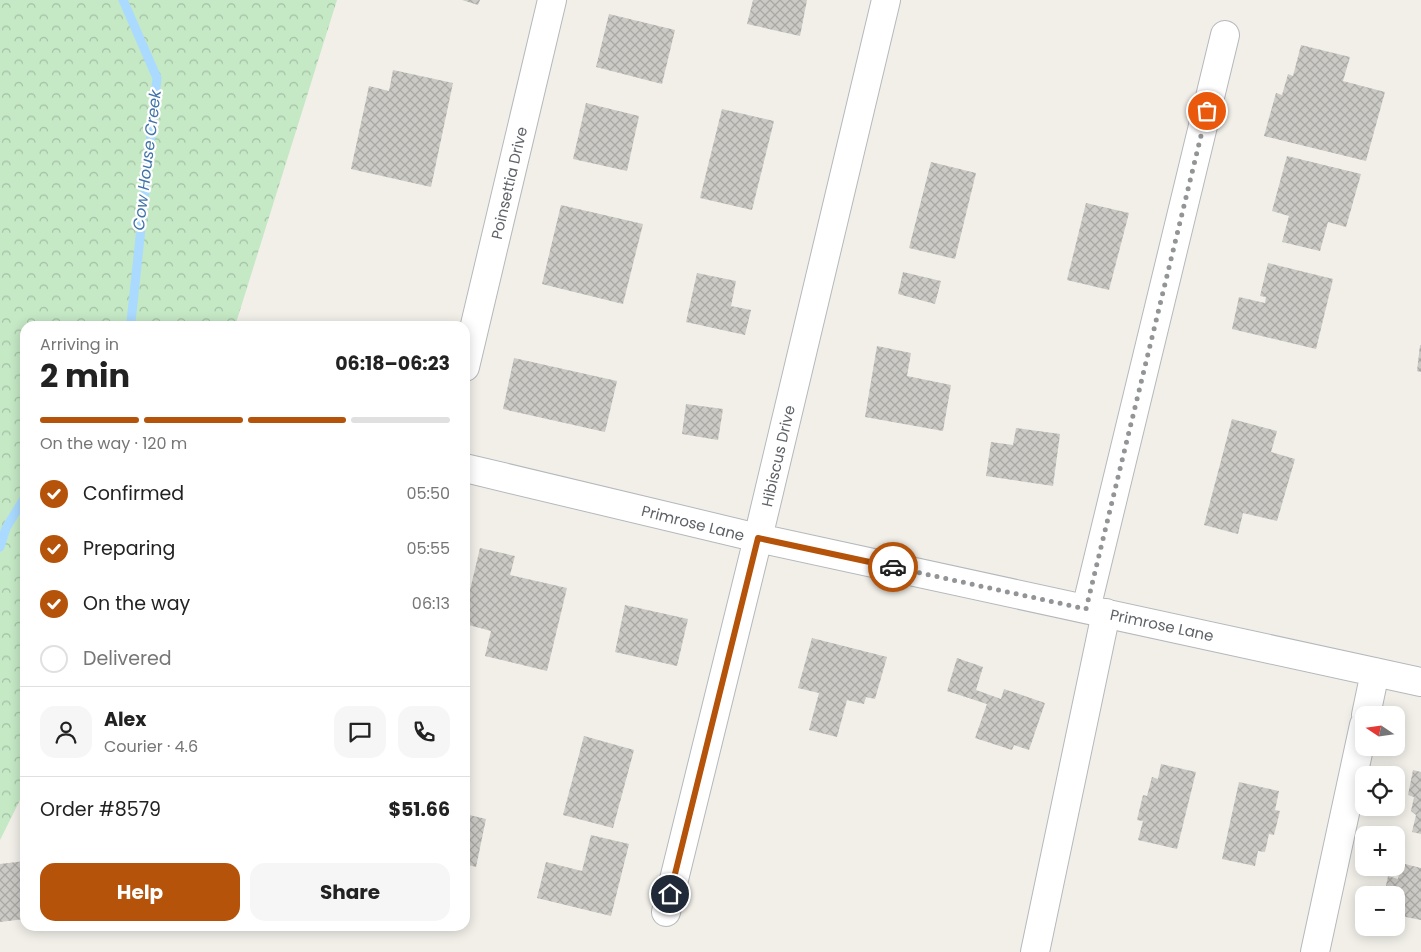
<!DOCTYPE html>
<html lang="en">
<head>
<meta charset="utf-8">
<style>
  body { margin:0; font-family:Poppins,sans-serif; background:#f6f6f6; color:#222; height:100vh; display:flex; flex-direction:column; font-size:19px; white-space:nowrap }
  * { box-sizing:border-box; margin:0 }
  p { font-size:16px; color:#767676 }
  .icon { flex:none; width:28px; height:28px; fill:none; stroke:currentColor; stroke-width:2; stroke-linecap:round; stroke-linejoin:round }
  .map { position:relative; flex:1; overflow:hidden }
  .side { position:absolute; left:20px; top:321px; width:450px; height:610px; display:flex; flex-direction:column; background:#fff; border-radius:15px; box-shadow:0 2px 12px #0003 }
  .side>* { flex:none }
  .needle { width:32px; rotate:283deg }
  .tools { position:absolute; left:1355px; top:706px; display:grid; gap:10px }
  .tools a { display:grid; place-items:center; width:50px; height:50px; border-radius:10px; background:#fff; box-shadow:0 2px 12px #0003; font-size:25px }
  .pin { position:absolute; display:grid; place-items:center; width:42px; height:42px; color:#fff; margin:-21px; border:2px solid #fff; border-radius:50%; box-shadow:0 1px 5px #0007 }
  .courier { position:absolute; display:grid; place-items:center; width:50px; height:50px; margin:-25px; border:4px solid #b45309; border-radius:50%; background:#fff; color:#222; box-shadow:0 1px 6px #0007 }
  .head em { font-style:normal; font-weight:700 }
  .head div { display:flex; flex-direction:column-reverse }
  .head { display:flex; align-items:center; justify-content:space-between; height:85px; padding:0 20px }
  h1 { font-size:32px; font-weight:700; line-height:38px }
  .bar { display:grid; grid-template-columns:repeat(4,1fr); gap:8px 5px; align-content:center; height:60px; padding:0 20px }
  .bar i { height:6px; border-radius:4px; background:#e0e0e0 }
  .bar .active { background:#b45309 }
  .bar p { grid-column:span 4 }
  .line { display:flex; align-items:center; gap:12px; padding:0 20px; border-top:1px solid #e0e0e0 }
  .line div { flex:1 }
  .round { display:grid; place-items:center; flex:none; width:52px; height:52px; border-radius:15px; background:#f6f6f6 }
  ol { padding:0 20px; list-style:none }
  li { display:flex; align-items:center; gap:15px; height:55px }
  li p { margin-inline-start:auto }
  li .icon { padding:5px; border-radius:50%; background:#b45309; color:#fff; stroke-width:4 }
  li:last-child { color:#767676 }
  li i { width:28px; height:28px; border:2px solid #e0e0e0; border-radius:50% }
  .action { display:flex; gap:10px; margin-top:auto; padding:10px 20px }
  .action a { flex:1; height:58px; border-radius:15px; background:#b45309; color:#fff; font-size:20px; font-weight:700; line-height:58px; text-align:center }
  .action a+a { background:#f6f6f6; color:#222 }
  .map>svg:first-child { display:block }
  .forest { fill:url(#forest-crowns) }
  .lines { fill:none; stroke-linecap:round; stroke-linejoin:round }
  .stream { stroke:#aadaff; stroke-width:9 }
  .building { fill:url(#building-cross-hatch) }
  .minor-casing { stroke:#b5b8bc; stroke-width:30 }
  .minor { stroke:#fff; stroke-width:28 }
  .done { stroke:#929495; stroke-width:5; stroke-dasharray:0 9 }
  .route { stroke:#b45309; stroke-width:6 }
  .labels { text-anchor:middle; dominant-baseline:central; stroke-width:4.5; stroke-linejoin:round; paint-order:stroke }
  .street-label { font-size:15px; fill:#5f6368; stroke:#fff }
  .water-label { font-size:16px; font-style:italic; fill:#4174aa; stroke:#fff }
</style>
</head>
<body>
<div class="map">
<svg width="1421" height="952" viewBox="0 0 1421 952">
  <defs>
    <pattern id="forest-crowns" width="20" height="18" patternUnits="userSpaceOnUse" patternTransform="scale(1.25)"><rect width="20" height="18" fill="#c5e8c5"/><path d="M2 6a3 3 0 1 1 6 0M12 15a3 3 0 1 1 6 0" fill="none" stroke="#a3c0a4"/></pattern>
    <pattern id="building-cross-hatch" width="8" height="8" patternUnits="userSpaceOnUse" patternTransform="scale(1.25)"><rect width="8" height="8" fill="#cccac5"/><path d="M0 0l8 8M0 8l8-8" fill="none" stroke="#a9a8a4"/></pattern>
  </defs>
  <rect width="100%" height="100%" fill="#f1efe8"/>
  <path class="forest" d="M 0,0 L 337,0 L 235,326 L 25,326 L 25,790 L 0,840 Z"/>
  <g class="lines">
    <path class="stream" d="M 123,0 L 157,78 L 131,322 L 128,326
      M 0,547 L 6,528 L 25,497"/>
  </g>
  <path class="building" d="M 462,0 L 480,0 L 478,5 Z
    M 753,0 L 807,0 L 800,36 L 747,24 Z
    M 609,14 L 675,30 L 662,84 L 596,67 Z
    M 1301,45 L 1350,57 L 1343,81 L 1385,92 L 1366,161 L 1264,136 L 1276,93 L 1282,95 L 1288,74 L 1293,76 Z
    M 393,70 L 453,83 L 431,187 L 351,169 L 369,86 L 389,91 Z
    M 586,103 L 639,116 L 627,171 L 573,159 Z
    M 722,109 L 774,121 L 752,210 L 700,198 Z
    M 1287,156 L 1361,174 L 1346,227 L 1328,222 L 1320,251 L 1282,242 L 1289,216 L 1272,211 Z
    M 931,162 L 976,173 L 955,259 L 909,248 Z
    M 1086,203 L 1129,213 L 1109,290 L 1067,280 Z
    M 561,205 L 643,224 L 623,304 L 542,284 Z
    M 1268,263 L 1333,279 L 1316,349 L 1232,329 L 1239,297 L 1265,303 L 1266,297 L 1260,296 Z
    M 903,272 L 941,281 L 935,304 L 898,294 Z
    M 697,273 L 736,281 L 731,306 L 751,310 L 745,335 L 686,322 Z
    M 1420,345 L 1421,345 L 1421,372 L 1417,371 Z
    M 877,346 L 911,353 L 907,376 L 951,385 L 943,431 L 865,417 Z
    M 514,358 L 617,381 L 605,432 L 503,409 Z
    M 686,404 L 723,409 L 718,440 L 682,434 Z
    M 1232,419 L 1277,431 L 1271,452 L 1295,459 L 1277,521 L 1243,513 L 1238,534 L 1204,525 Z
    M 1016,428 L 1060,434 L 1053,486 L 986,476 L 991,442 L 1013,445 Z
    M 480,548 L 515,556 L 510,575 L 567,588 L 547,671 L 485,656 L 491,631 L 465,624 L 465,611 Z
    M 625,605 L 688,619 L 677,666 L 615,652 Z
    M 812,638 L 887,657 L 875,699 L 866,697 L 864,704 L 847,700 L 837,737 L 809,730 L 819,693 L 798,688 Z
    M 957,658 L 983,667 L 976,690 L 1001,699 L 1004,689 L 1045,703 L 1029,750 L 1014,745 L 1012,750 L 975,738 L 987,704 L 947,691 Z
    M 584,736 L 634,750 L 613,828 L 563,815 Z
    M 1161,764 L 1196,772 L 1177,849 L 1138,840 L 1143,821 L 1137,820 L 1143,795 L 1147,796 L 1152,777 L 1158,779 Z
    M 1413,770 L 1421,772 L 1421,834 L 1412,832 L 1416,815 L 1411,811 L 1414,797 L 1408,795 Z
    M 1239,782 L 1279,791 L 1275,810 L 1280,811 L 1274,835 L 1269,834 L 1265,852 L 1258,851 L 1255,866 L 1222,859 Z
    M 465,814 L 486,819 L 476,867 L 465,864 Z
    M 591,835 L 629,844 L 611,916 L 537,898 L 546,862 L 582,871 Z
    M 25,861 L 25,919 L 0,922 L 0,864 Z
    M 1401,863 L 1421,868 L 1421,920 L 1396,915 L 1396,895 L 1384,895 L 1388,876 L 1398,879 Z"/>
  <g class="lines">
    <defs>
      <path id="minor" d="M 465,367 L 552,0
        M 465,468 L 758,538 L 1421,682
        M 1086,609 L 1225,35
        M 1366,715 L 1375,672
        M 666,912 L 758,538 L 886,0
        M 1035,952 L 1106,613
        M 1315,952 L 1364,725"/>
    </defs>
    <use href="#minor" class="minor-casing"/>
    <use href="#minor" class="minor"/>
  </g>
  <g class="lines">
    <path class="done" d="M 893,567 L 1086,609 L 1207,111"/>
    <path class="route" d="M 670,894 L 758,538 L 893,567"/>
  </g>
  <g class="labels">
    <g class="street-label">
      <text transform="translate(509 183) rotate(-77)">Poinsettia Drive</text>
      <text transform="translate(778 456) rotate(-77)">Hibiscus Drive</text>
      <text transform="translate(693 523) rotate(14)">Primrose Lane</text>
      <text transform="translate(1162 625) rotate(12)">Primrose Lane</text>
    </g>
    <g class="water-label">
      <text transform="translate(147 160) rotate(-83)">Cow House Creek</text>
    </g>
  </g>
</svg>
<div class="tools">
<a><svg class="needle" viewBox="-14 -14 28 28"><path d="M0-13l5 13h-10z" fill="#e53935"/><path d="M0 13l5-13h-10z" fill="#767676"/></svg></a>
<a><svg class="icon" aria-label="locate" viewBox="0 0 24 24"><circle cx="12" cy="12" r="6"/><path d="M12 2v4M12 18v4M2 12h4M18 12h4"/></svg></a>
<a>+</a>
<a>−</a>
</div>
<div class="pin" style="left:1207px;top:111px;background:#ea580c"><svg class="icon" aria-label="bag" viewBox="0 0 24 24"><path d="M5 8h14l-1 12H6zM9 8a3 3 0 0 1 6 0"/></svg></div>
<div class="pin" style="left:670px;top:894px;background:#1f2937"><svg class="icon" aria-label="home" viewBox="0 0 24 24"><path d="M3 11l9-7 9 7M6 9v11h12V9"/></svg></div>
<div class="courier" style="left:893px;top:567px"><svg class="icon" aria-label="car" viewBox="0 0 24 24"><path d="M5 17H2v-5l4-1 3-4h7l3 4 3 1v5h-3M9 17h6M6 11h13"/><circle cx="7" cy="17" r="2"/><circle cx="17" cy="17" r="2"/></svg></div>
<section class="side">
<div class="head"><div><h1>2 min</h1><p>Arriving in</p></div><em>06:18–06:23</em></div>
<div class="bar"><i class="active"></i><i class="active"></i><i class="active"></i><i></i><p>On the way · 120 m</p></div>
<ol>
<li><svg class="icon" aria-label="check" viewBox="0 0 24 24"><path d="M5 12l5 5 9-10"/></svg>Confirmed<p>05:50</p></li>
<li><svg class="icon" aria-label="check" viewBox="0 0 24 24"><path d="M5 12l5 5 9-10"/></svg>Preparing<p>05:55</p></li>
<li><svg class="icon" aria-label="check" viewBox="0 0 24 24"><path d="M5 12l5 5 9-10"/></svg>On the way<p>06:13</p></li>
<li><i></i>Delivered</li>
</ol>
<div class="line" style="height:90px"><a class="round"><svg class="icon" aria-label="person" viewBox="0 0 24 24"><circle cx="12" cy="8" r="4"/><path d="M4 21q1-7 8-7t8 7"/></svg></a><div><b>Alex</b><p>Courier · 4.6</p></div><a class="round"><svg class="icon" aria-label="chat" viewBox="0 0 24 24"><path d="M4 5h16v11H9l-5 4z"/></svg></a><a class="round"><svg class="icon" aria-label="phone" viewBox="0 0 24 24"><path d="M5 4h4l2 5-3 2q2 4 5 5l2-3 5 2v4C11 20 4 13 5 4z"/></svg></a></div>
<div class="line" style="height:65px"><div>Order #8579</div><b>$51.66</b></div>
<div class="action"><a>Help</a><a>Share</a></div>
</section>
</div>
</body>
</html>
